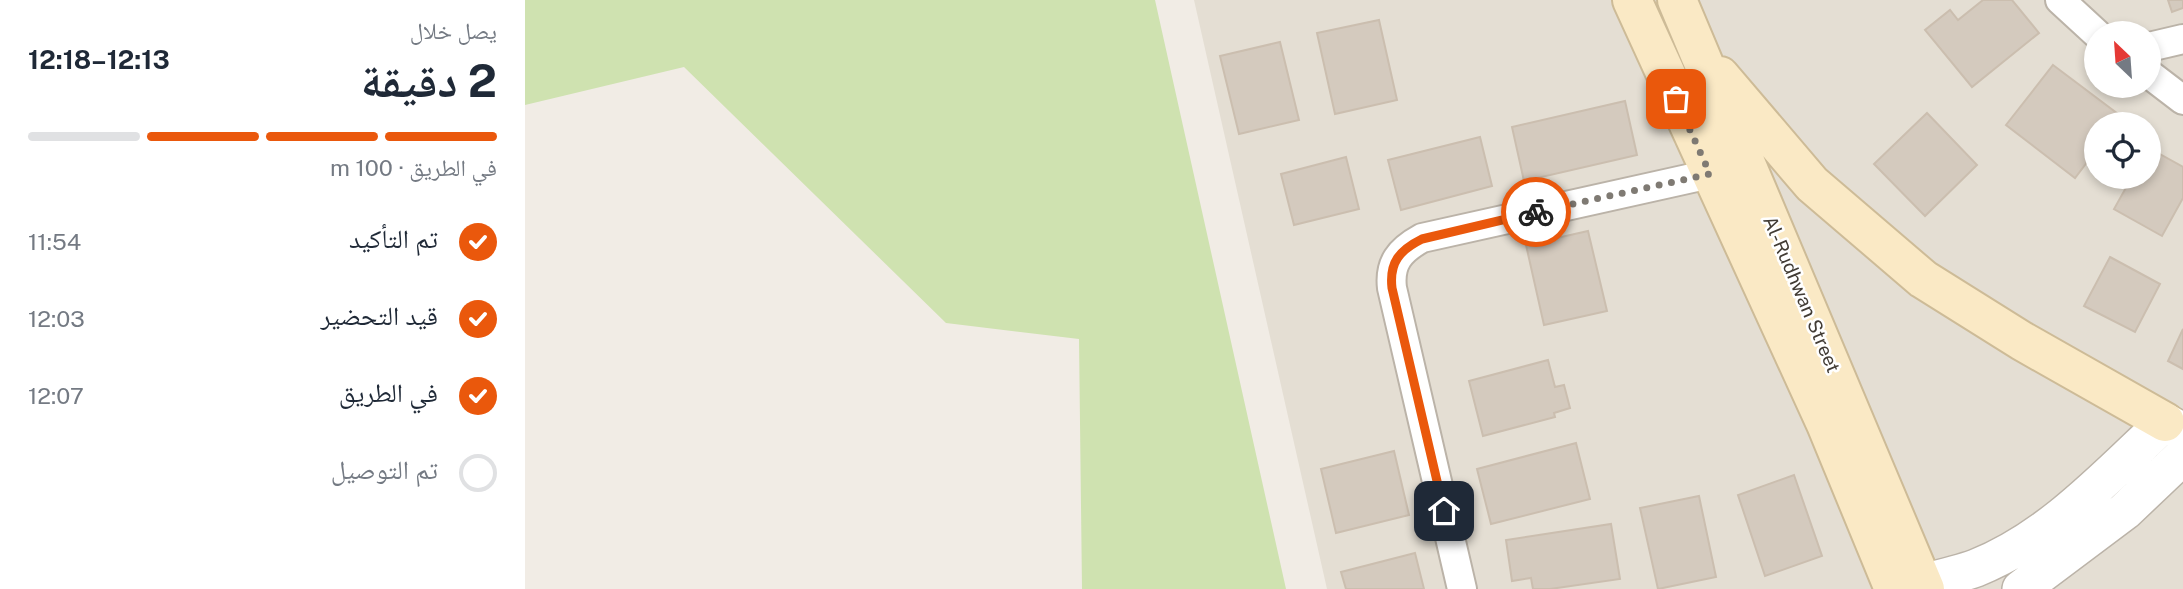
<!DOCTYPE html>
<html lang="ar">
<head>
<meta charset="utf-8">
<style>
  body { margin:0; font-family:"Public Sans","Noto Naskh Arabic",sans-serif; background:#f2f2f3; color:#1f2937; direction:rtl; height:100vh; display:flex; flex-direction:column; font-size:26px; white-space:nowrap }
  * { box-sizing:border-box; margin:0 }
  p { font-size:23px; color:#747a83 }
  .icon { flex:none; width:38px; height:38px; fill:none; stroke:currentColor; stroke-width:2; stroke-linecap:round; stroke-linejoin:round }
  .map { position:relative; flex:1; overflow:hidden; direction:ltr }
  .drawer { display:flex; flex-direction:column; background:#fff; width:525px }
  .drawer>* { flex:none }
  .needle { width:46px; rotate:335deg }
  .fabs { position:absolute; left:1559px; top:21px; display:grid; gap:14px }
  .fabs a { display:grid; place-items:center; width:77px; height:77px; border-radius:50%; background:#fff; box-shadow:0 4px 10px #0003; font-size:35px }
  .pin { position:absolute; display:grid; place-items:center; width:60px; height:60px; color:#fff; margin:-30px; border-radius:14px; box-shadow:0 4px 10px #0006 }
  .courier { position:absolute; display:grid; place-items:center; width:70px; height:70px; margin:-35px; border:5px solid #ea580c; border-radius:50%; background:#fff; color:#222; box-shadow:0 2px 9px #0007 }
  .headline em { font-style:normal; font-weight:700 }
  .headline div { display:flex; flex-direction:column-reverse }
  .headline { display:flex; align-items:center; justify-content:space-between; height:119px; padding:0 28px }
  h1 { font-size:46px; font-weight:700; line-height:52px }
  .bar { display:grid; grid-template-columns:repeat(4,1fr); gap:10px 7px; align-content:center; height:84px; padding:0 28px }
  .bar i { height:9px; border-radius:5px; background:#e0e1e3 }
  .bar .active { background:#ea580c }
  .bar p { grid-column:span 4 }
  ol { padding:0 28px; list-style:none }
  li { display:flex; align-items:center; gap:21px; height:77px }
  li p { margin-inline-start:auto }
  li .icon { padding:7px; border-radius:50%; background:#ea580c; color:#fff; stroke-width:4 }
  li:last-child { color:#747a83 }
  li i { width:38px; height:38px; border:4px solid #e0e1e3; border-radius:50% }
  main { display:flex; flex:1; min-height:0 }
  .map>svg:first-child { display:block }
  .residential { fill:#e4ded3; fill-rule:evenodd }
  .green { fill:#cfe2b0 }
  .building { fill:#d4cabe; stroke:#cbbeaf; stroke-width:2 }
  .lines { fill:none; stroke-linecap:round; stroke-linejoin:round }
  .minor-casing { stroke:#bbb3a8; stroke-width:32 }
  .tertiary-casing { stroke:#bbb3a8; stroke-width:40 }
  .secondary-casing { stroke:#cdbb97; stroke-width:42 }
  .minor { stroke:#fff; stroke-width:28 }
  .tertiary { stroke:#fff; stroke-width:37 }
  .secondary { stroke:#fae9c5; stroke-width:38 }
  .done { stroke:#7f7a73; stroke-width:7; stroke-dasharray:0 12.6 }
  .route { stroke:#ea580c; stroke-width:9 }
  .labels { text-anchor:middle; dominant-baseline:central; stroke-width:5; stroke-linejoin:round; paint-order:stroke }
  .street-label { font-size:19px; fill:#423c35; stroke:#fff }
</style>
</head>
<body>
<main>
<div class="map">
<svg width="1658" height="589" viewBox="0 0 1658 589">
  <rect width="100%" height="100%" fill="#f1ece5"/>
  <path class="residential" d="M 669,0 L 1658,0 L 1658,589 L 802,589 ZM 1572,33 L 1624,33 L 1624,86 L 1572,86 ZM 1572,124 L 1624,124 L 1624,177 L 1572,177 Z"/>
  <path class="green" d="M 0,0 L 630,0 L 761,589 L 557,589 L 554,339 L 421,323 L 159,67 L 0,105 Z"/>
  <path class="building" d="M 1458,0 L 1487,0 L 1514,33 L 1447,87 L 1400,30 L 1425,10 L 1433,20 Z
    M 1643,0 L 1658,0 L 1658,8 L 1647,12 Z
    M 854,20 L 872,100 L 810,114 L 792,33 Z
    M 755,42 L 774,120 L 714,134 L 695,56 Z
    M 1528,65 L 1597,117 L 1591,124 L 1572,124 L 1572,149 L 1550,178 L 1481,125 Z
    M 1100,101 L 1112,155 L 999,181 L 987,127 Z
    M 1402,113 L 1452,165 L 1400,216 L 1349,164 Z
    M 955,137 L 967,186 L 876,210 L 863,160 Z
    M 1624,148 L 1658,167 L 1658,198 L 1637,236 L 1589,209 L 1607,177 L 1624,177 Z
    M 821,157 L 834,209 L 769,225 L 756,174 Z
    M 1063,231 L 1082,311 L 1019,325 L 1001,245 Z
    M 1585,257 L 1635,284 L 1610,332 L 1559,306 Z
    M 1658,329 L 1658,369 L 1643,361 Z
    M 1023,360 L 1030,387 L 1039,385 L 1045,408 L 1029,413 L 1030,417 L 958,436 L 944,381 Z
    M 1051,443 L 1065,499 L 966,524 L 952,469 Z
    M 869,451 L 884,515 L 811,533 L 796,469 Z
    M 1269,475 L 1297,556 L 1240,576 L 1213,495 Z
    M 1174,496 L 1191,577 L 1133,589 L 1115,508 Z
    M 1086,524 L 1095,579 L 1025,589 L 1008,589 L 1006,578 L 987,581 L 981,540 Z
    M 890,553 L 899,589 L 821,589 L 816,572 Z"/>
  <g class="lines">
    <defs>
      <path id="minor" d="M 1535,0 L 1572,34
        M 1624,47 L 1658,39
        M 1624,74 L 1658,100
        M 937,589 L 867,288 C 864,263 875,250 897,238 L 1185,174"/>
      <path id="tertiary" d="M 1374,589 C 1399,582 1426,577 1451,568 C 1526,538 1582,476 1640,422 L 1658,432
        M 1496,589 L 1600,511 L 1658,456"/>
      <path id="secondary" d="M 1107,0 L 1301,424 L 1369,589
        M 1152,0 L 1400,589
        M 1195,76 L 1287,184 L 1398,279 L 1497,341 L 1640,422"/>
    </defs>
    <use href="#minor" class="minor-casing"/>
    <use href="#tertiary" class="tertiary-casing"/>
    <use href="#secondary" class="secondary-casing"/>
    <use href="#minor" class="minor"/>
    <use href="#tertiary" class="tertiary"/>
    <use href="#secondary" class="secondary"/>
  </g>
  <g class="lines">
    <path class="done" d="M 1011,212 L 1185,174 L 1151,99"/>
    <path class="route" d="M 919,511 L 867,288 C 864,262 875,250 897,239 L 1011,212"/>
  </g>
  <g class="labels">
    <g class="street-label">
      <text transform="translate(1277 294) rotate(67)">Al-Rudhwan Street</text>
    </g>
  </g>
</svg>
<div class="fabs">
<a><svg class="needle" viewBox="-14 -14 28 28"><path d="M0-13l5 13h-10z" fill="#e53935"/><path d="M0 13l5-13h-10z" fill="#747a83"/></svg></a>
<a><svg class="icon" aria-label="locate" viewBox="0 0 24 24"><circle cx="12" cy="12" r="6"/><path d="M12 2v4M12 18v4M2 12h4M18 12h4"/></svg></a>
</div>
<div class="pin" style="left:1151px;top:99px;background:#ea580c"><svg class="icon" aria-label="bag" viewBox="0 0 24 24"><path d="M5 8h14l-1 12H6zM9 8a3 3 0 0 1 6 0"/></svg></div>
<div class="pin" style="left:919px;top:511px;background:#1f2937"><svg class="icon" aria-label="home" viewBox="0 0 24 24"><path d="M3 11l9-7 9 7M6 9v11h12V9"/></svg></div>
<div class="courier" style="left:1011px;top:212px"><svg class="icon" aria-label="bike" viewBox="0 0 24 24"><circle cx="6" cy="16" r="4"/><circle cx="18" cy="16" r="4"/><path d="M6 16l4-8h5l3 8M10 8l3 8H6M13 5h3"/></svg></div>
</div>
<section class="drawer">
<div class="headline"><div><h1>2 دقيقة</h1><p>يصل خلال</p></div><em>12:13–12:18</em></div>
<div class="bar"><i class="active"></i><i class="active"></i><i class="active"></i><i></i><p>في الطريق · 100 m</p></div>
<ol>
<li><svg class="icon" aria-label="check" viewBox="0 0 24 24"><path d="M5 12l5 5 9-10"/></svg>تم التأكيد<p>11:54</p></li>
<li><svg class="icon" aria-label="check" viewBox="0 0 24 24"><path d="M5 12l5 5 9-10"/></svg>قيد التحضير<p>12:03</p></li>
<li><svg class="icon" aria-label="check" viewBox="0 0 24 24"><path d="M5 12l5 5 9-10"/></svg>في الطريق<p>12:07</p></li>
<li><i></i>تم التوصيل</li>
</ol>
</section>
</main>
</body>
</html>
